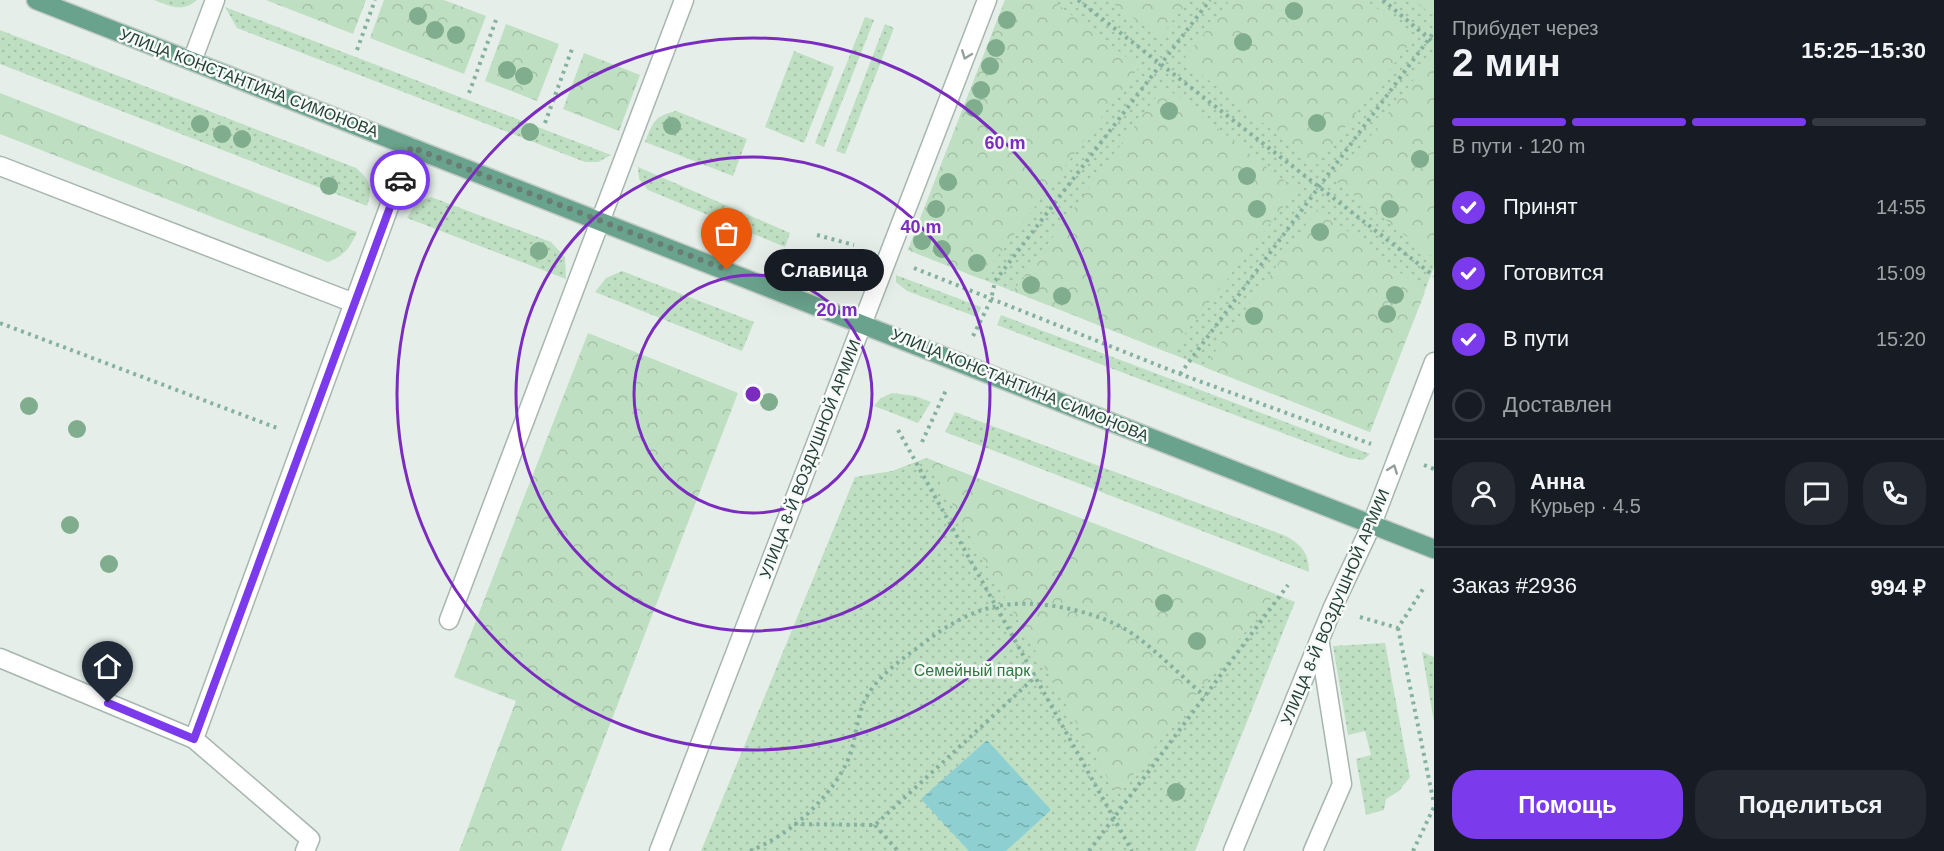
<!DOCTYPE html>
<html lang="ru">
<head>
<meta charset="utf-8">
<style>
  body { margin:0; font-family:Helvetica,sans-serif; background:#242831; color:#f1f3f6; height:100vh; display:flex; flex-direction:column; font-size:22px; white-space:nowrap }
  * { box-sizing:border-box; margin:0 }
  p { font-size:20px; color:#9ea1a6 }
  .icon { flex:none; width:33px; height:33px; fill:none; stroke:currentColor; stroke-width:2; stroke-linecap:round; stroke-linejoin:round }
  .map { position:relative; flex:1; overflow:hidden }
  .side { display:flex; flex-direction:column; background:#171b24; width:510px }
  .side>* { flex:none }
  .pin { position:absolute; display:grid; place-items:center; width:51px; height:51px; color:#fff; margin:-62px -26px; border-radius:50% 50% 50% 0; rotate:-45deg; box-shadow:0 0 6px #0007 }
  .pin .icon { rotate:45deg }
  .courier { position:absolute; display:grid; place-items:center; width:60px; height:60px; margin:-30px; border:4px solid #7c3aed; border-radius:50%; background:#fff; color:#222; box-shadow:0 2px 8px #0007 }
  .bubble { position:absolute; height:42px; border-radius:21px; background:#171b24; box-shadow:0 6px 24px #0002; font-size:20px; font-weight:800; line-height:42px; text-align:center }
  .headline em { font-style:normal; font-weight:800 }
  .headline div { display:flex; flex-direction:column-reverse }
  .headline { display:flex; align-items:center; justify-content:space-between; height:102px; padding:0 18px }
  h1 { font-size:39px; font-weight:800; line-height:45px }
  .bar { display:grid; grid-template-columns:repeat(4,1fr); gap:9px 6px; align-content:center; height:72px; padding:0 18px }
  .bar i { height:8px; border-radius:4px; background:#363941 }
  .bar .current { background:#7c3aed }
  .bar p { grid-column:span 4 }
  .line { display:flex; align-items:center; gap:15px; padding:0 18px; border-top:2px solid #363941 }
  .line div { flex:1 }
  .round { display:grid; place-items:center; flex:none; width:63px; height:63px; border-radius:24px; background:#242831 }
  ol { padding:0 18px; list-style:none }
  li { display:flex; align-items:center; gap:18px; height:66px }
  li p { margin-inline-start:auto }
  li .icon { padding:6px; border-radius:50%; background:#7c3aed; color:#fff; stroke-width:4 }
  li:last-child { color:#9ea1a6 }
  li i { width:33px; height:33px; border:3px solid #363941; border-radius:50% }
  .cta { display:flex; gap:12px; margin-top:auto; padding:12px 18px }
  .cta a { flex:1; height:69px; border-radius:24px; background:#7c3aed; color:#fff; font-size:24px; font-weight:800; line-height:69px; text-align:center }
  .cta a+a { background:#242831; color:#f1f3f6 }
  main { display:flex; flex:1; min-height:0 }
  .map>svg:first-child { display:block }
  .green { fill:url(#green-dots) }
  .forest { fill:url(#forest-crowns) }
  .water { fill:url(#water-ripples) }
  .lines { fill:none; stroke-linecap:round; stroke-linejoin:round }
  .minor-casing { stroke:#a7b6af; stroke-width:21 }
  .major-casing { stroke:#c2cac6; stroke-width:21 }
  .path { stroke:#86b19e; stroke-width:4; stroke-dasharray:3 4.5; stroke-linecap:butt }
  .minor { stroke:#fff; stroke-width:18 }
  .major { stroke:#6aa38d; stroke-width:18 }
  .tree { fill:#80ad8d }
  .oneway { stroke:#92a09a }
  .done { stroke:#687d74; stroke-width:6; stroke-dasharray:0 10.8 }
  .route { stroke:#7c3aed; stroke-width:8 }
  .ring { fill:none; stroke:#7b2cbf; stroke-width:3 }
  .labels { text-anchor:middle; dominant-baseline:central; stroke-width:5; stroke-linejoin:round; paint-order:stroke }
  .street-label { font-size:16px; fill:#244035; stroke:#f6faf8 }
  .park-label { font-size:16px; fill:#2e7741; stroke:#f6faf8 }
  .centre { fill:#7b2cbf; stroke:#f6faf8; stroke-width:3 }
  .ring-label { font-size:18px; text-anchor:middle; font-weight:bold; fill:#7b2cbf; stroke:#f6faf8; stroke-width:5; stroke-linejoin:round; paint-order:stroke }
</style>
</head>
<body>
<main>
<div class="map">
<svg width="1434" height="851" viewBox="0 0 1434 851">
  <defs>
    <pattern id="green-dots" width="8" height="8" patternUnits="userSpaceOnUse" patternTransform="scale(1.5)"><rect width="8" height="8" fill="#bfdfc3"/><path d="M2 2h.1M6 6h.1" fill="none" stroke="#a4c0a8" stroke-width="1.8" stroke-linecap="round"/></pattern>
    <pattern id="forest-crowns" width="20" height="18" patternUnits="userSpaceOnUse" patternTransform="scale(1.5)"><rect width="20" height="18" fill="#bfdfc3"/><path d="M2 6a3 3 0 1 1 6 0M12 15a3 3 0 1 1 6 0" fill="none" stroke="#a4c0a8"/></pattern>
    <pattern id="water-ripples" width="26" height="14" patternUnits="userSpaceOnUse" patternTransform="scale(1.5)"><rect width="26" height="14" fill="#8ed0d2"/><path d="M2 4q2-2 4 0t4 0M15 11q2-2 4 0t4 0" fill="none" stroke="#74aaab"/></pattern>
  </defs>
  <rect width="100%" height="100%" fill="#e5eee9"/>
  <path class="green" d="M 154,0 L 197,0 C 182,13 170,6 154,0 Z
    M 1005,0 L 1434,0 L 1434,267 L 1370,432 L 908,250 Z
    M 225,7 L 611,155 L 598,162 L 585,162 L 237,28 Z
    M 865,17 L 874,20 L 824,147 L 815,143 Z
    M 885,24 L 894,28 L 845,154 L 836,151 Z
    M 0,30 L 356,168 C 370,180 373,188 367,206 L 0,64 Z
    M 794,51 L 834,67 L 804,143 L 765,127 Z
    M 676,111 L 747,139 L 733,176 L 645,142 C 653,122 654,116 676,111 Z
    M 638,167 L 790,233 L 785,247 L 648,190 L 639,179 Z
    M 431,197 L 551,242 L 565,257 L 566,279 L 407,218 L 416,203 Z
    M 622,271 L 754,322 L 742,351 L 595,292 L 606,278 Z
    M 896,275 L 981,307 L 977,317 L 907,291 L 896,282 Z
    M 1001,315 L 1370,454 L 1363,460 L 1349,458 L 997,325 Z
    M 892,393 L 915,396 L 931,402 L 918,423 L 874,406 L 881,398 Z
    M 955,412 L 1286,536 C 1302,545 1309,554 1309,572 L 945,432 Z
    M 926,458 L 1295,602 L 1195,851 L 701,851 L 855,477 L 892,471 Z
    M 1385,643 L 1410,777 L 1399,791 L 1386,799 L 1384,810 L 1366,815 L 1356,759 L 1371,755 L 1365,731 L 1348,735 L 1333,646 Z
    M 1422,652 L 1434,657 L 1434,722 Z"/>
  <path class="forest" d="M 266,0 L 366,0 L 353,34 Z
    M 384,0 L 444,0 L 486,16 L 464,74 L 370,38 Z
    M 1005,0 L 1052,0 L 1139,67 L 981,279 L 908,250 Z
    M 1108,0 L 1189,0 L 1160,37 Z
    M 1230,0 L 1366,0 L 1414,38 L 1316,165 L 1183,60 Z
    M 1414,0 L 1434,0 L 1432,15 Z
    M 506,24 L 559,44 L 537,101 L 485,81 Z
    M 584,53 L 640,75 L 619,131 L 563,109 Z
    M 1432,56 L 1434,58 L 1434,258 L 1336,181 Z
    M 1164,86 L 1296,190 L 1170,353 L 1013,291 Z
    M 0,93 L 357,232 C 350,248 344,256 328,262 L 0,134 Z
    M 1318,208 L 1425,292 L 1370,432 L 1204,367 Z
    M 588,333 L 738,393 L 561,851 L 459,851 L 516,701 L 454,677 Z
    M 926,458 L 1275,594 L 1117,795 Z"/>
  <path class="water" d="M 987,740 L 1051,810 L 1006,851 L 969,851 L 921,799 Z"/>
  <g class="lines">
    <defs>
      <path id="minor" d="M 192,61 L 215,0
        M 0,166 L 354,303
        M 449,620 L 684,0
        M 0,658 L 194,739 L 310,839 L 305,851
        M 194,739 L 411,147
        M 659,851 L 987,0
        M 1233,851 L 1333,607 L 1372,524 L 1434,362
        M 1313,851 L 1342,784 L 1320,644"/>
      <path id="major" d="M 36,0 L 1434,549"/>
    </defs>
    <use href="#minor" class="minor-casing"/>
    <use href="#major" class="major-casing"/>
    <path class="path" d="M 1078,0 L 1434,276
      M 1383,0 L 1434,43
      M 357,50 L 375,0
      M 469,93 L 496,20
      M 545,123 L 572,49
      M 817,235 L 854,245
      M 914,268 L 1180,374 L 1371,444
      M 0,323 L 277,428
      M 973,336 L 991,300 L 995,281 L 1210,0
      M 1180,374 L 1434,32
      M 898,430 L 1132,851
      M 922,442 L 947,388
      M 1424,465 L 1434,469
      M 1360,617 L 1398,628 L 1423,589
      M 1398,628 L 1434,804
      M 794,824 L 875,825 L 1034,678
      M 875,825 L 898,851
      M 750,851 C 790,835 834,796 850,755 C 856,737 857,715 866,698 C 879,674 904,658 925,642 C 945,627 967,613 993,607 C 1034,597 1103,611 1137,637 C 1160,654 1183,678 1205,696
      M 1089,851 L 1288,585
      M 1413,851 L 1434,807"/>
    <use href="#minor" class="minor"/>
    <use href="#major" class="major"/>
  </g>
  <g class="tree">
    <circle cx="1294" cy="11" r="9"/>
    <circle cx="418" cy="16" r="9"/>
    <circle cx="1007" cy="20" r="9"/>
    <circle cx="435" cy="30" r="9"/>
    <circle cx="456" cy="35" r="9"/>
    <circle cx="1243" cy="42" r="9"/>
    <circle cx="996" cy="48" r="9"/>
    <circle cx="990" cy="66" r="9"/>
    <circle cx="507" cy="70" r="9"/>
    <circle cx="524" cy="76" r="9"/>
    <circle cx="981" cy="90" r="9"/>
    <circle cx="974" cy="108" r="9"/>
    <circle cx="1169" cy="111" r="9"/>
    <circle cx="1317" cy="123" r="9"/>
    <circle cx="200" cy="124" r="9"/>
    <circle cx="672" cy="126" r="9"/>
    <circle cx="530" cy="132" r="9"/>
    <circle cx="222" cy="134" r="9"/>
    <circle cx="242" cy="139" r="9"/>
    <circle cx="1420" cy="159" r="9"/>
    <circle cx="1247" cy="176" r="9"/>
    <circle cx="948" cy="182" r="9"/>
    <circle cx="329" cy="186" r="9"/>
    <circle cx="936" cy="209" r="9"/>
    <circle cx="1257" cy="209" r="9"/>
    <circle cx="1390" cy="209" r="9"/>
    <circle cx="1320" cy="232" r="9"/>
    <circle cx="922" cy="241" r="9"/>
    <circle cx="942" cy="249" r="9"/>
    <circle cx="539" cy="251" r="9"/>
    <circle cx="977" cy="263" r="9"/>
    <circle cx="1031" cy="285" r="9"/>
    <circle cx="1395" cy="295" r="9"/>
    <circle cx="1062" cy="296" r="9"/>
    <circle cx="1387" cy="314" r="9"/>
    <circle cx="1254" cy="316" r="9"/>
    <circle cx="769" cy="402" r="9"/>
    <circle cx="29" cy="406" r="9"/>
    <circle cx="77" cy="429" r="9"/>
    <circle cx="70" cy="525" r="9"/>
    <circle cx="109" cy="564" r="9"/>
    <circle cx="1164" cy="603" r="9"/>
    <circle cx="1197" cy="641" r="9"/>
    <circle cx="1176" cy="792" r="9"/>
  </g>
  <defs><path id="oneway-chevron" d="M-2-3.5L2.5 0L-2 3.5" fill="none" stroke-width="1.6" stroke-linecap="round" stroke-linejoin="round" transform="scale(1.5)"/></defs>
  <g class="oneway">
    <use href="#oneway-chevron" transform="translate(966 55) rotate(111)"/>
    <use href="#oneway-chevron" transform="translate(1393 469) rotate(-69)"/>
  </g>
  <g class="lines">
    <path class="done" d="M 400,180 L 411,147 L 727,270"/>
    <path class="route" d="M 108,703 L 194,739 L 400,180"/>
  </g>
  <g class="ring">
    <circle cx="753" cy="394" r="119"/>
    <circle cx="753" cy="394" r="237"/>
    <circle cx="753" cy="394" r="356"/>
  </g>
  <g class="labels">
    <g class="street-label">
      <text transform="translate(249 83) rotate(21)">УЛИЦА КОНСТАНТИНА СИМОНОВА</text>
      <text transform="translate(1020 385) rotate(22)">УЛИЦА КОНСТАНТИНА СИМОНОВА</text>
      <text transform="translate(810 459) rotate(-69)">УЛИЦА 8-Й ВОЗДУШНОЙ АРМИИ</text>
      <text transform="translate(1335 607) rotate(-67)">УЛИЦА 8-Й ВОЗДУШНОЙ АРМИИ</text>
    </g>
    <g class="park-label">
      <text x="972" y="670">Семейный парк</text>
    </g>
  </g>
  <circle cx="753" cy="394" r="9" class="centre"/>
  <g class="ring-label">
    <text x="1005" y="149">60 m</text>
    <text x="921" y="233">40 m</text>
    <text x="837" y="316">20 m</text>
  </g>
</svg>
<div class="pin" style="left:727px;top:270px;background:#ea580c"><svg class="icon" aria-label="bag" viewBox="0 0 24 24"><path d="M5 8h14l-1 12H6zM9 8a3 3 0 0 1 6 0"/></svg></div>
<div class="pin" style="left:108px;top:703px;background:#1f2937"><svg class="icon" aria-label="home" viewBox="0 0 24 24"><path d="M3 11l9-7 9 7M6 9v11h12V9"/></svg></div>
<div class="courier" style="left:400px;top:180px"><svg class="icon" aria-label="car" viewBox="0 0 24 24"><path d="M5 17H2v-5l4-1 3-4h7l3 4 3 1v5h-3M9 17h6M6 11h13"/><circle cx="7" cy="17" r="2"/><circle cx="17" cy="17" r="2"/></svg></div>
<div class="bubble" style="left:764px;top:249px;width:120px">Славица</div>
</div>
<section class="side">
<div class="headline"><div><h1>2 мин</h1><p>Прибудет через</p></div><em>15:25–15:30</em></div>
<div class="bar"><i class="current"></i><i class="current"></i><i class="current"></i><i></i><p>В пути · 120 m</p></div>
<ol>
<li><svg class="icon" aria-label="check" viewBox="0 0 24 24"><path d="M5 12l5 5 9-10"/></svg>Принят<p>14:55</p></li>
<li><svg class="icon" aria-label="check" viewBox="0 0 24 24"><path d="M5 12l5 5 9-10"/></svg>Готовится<p>15:09</p></li>
<li><svg class="icon" aria-label="check" viewBox="0 0 24 24"><path d="M5 12l5 5 9-10"/></svg>В пути<p>15:20</p></li>
<li><i></i>Доставлен</li>
</ol>
<div class="line" style="height:108px"><a class="round"><svg class="icon" aria-label="person" viewBox="0 0 24 24"><circle cx="12" cy="8" r="4"/><path d="M4 21q1-7 8-7t8 7"/></svg></a><div><b>Анна</b><p>Курьер · 4.5</p></div><a class="round"><svg class="icon" aria-label="chat" viewBox="0 0 24 24"><path d="M4 5h16v11H9l-5 4z"/></svg></a><a class="round"><svg class="icon" aria-label="phone" viewBox="0 0 24 24"><path d="M5 4h4l2 5-3 2q2 4 5 5l2-3 5 2v4C11 20 4 13 5 4z"/></svg></a></div>
<div class="line" style="height:78px"><div>Заказ #2936</div><b>994 ₽</b></div>
<div class="cta"><a>Помощь</a><a>Поделиться</a></div>
</section>
</main>
</body>
</html>
